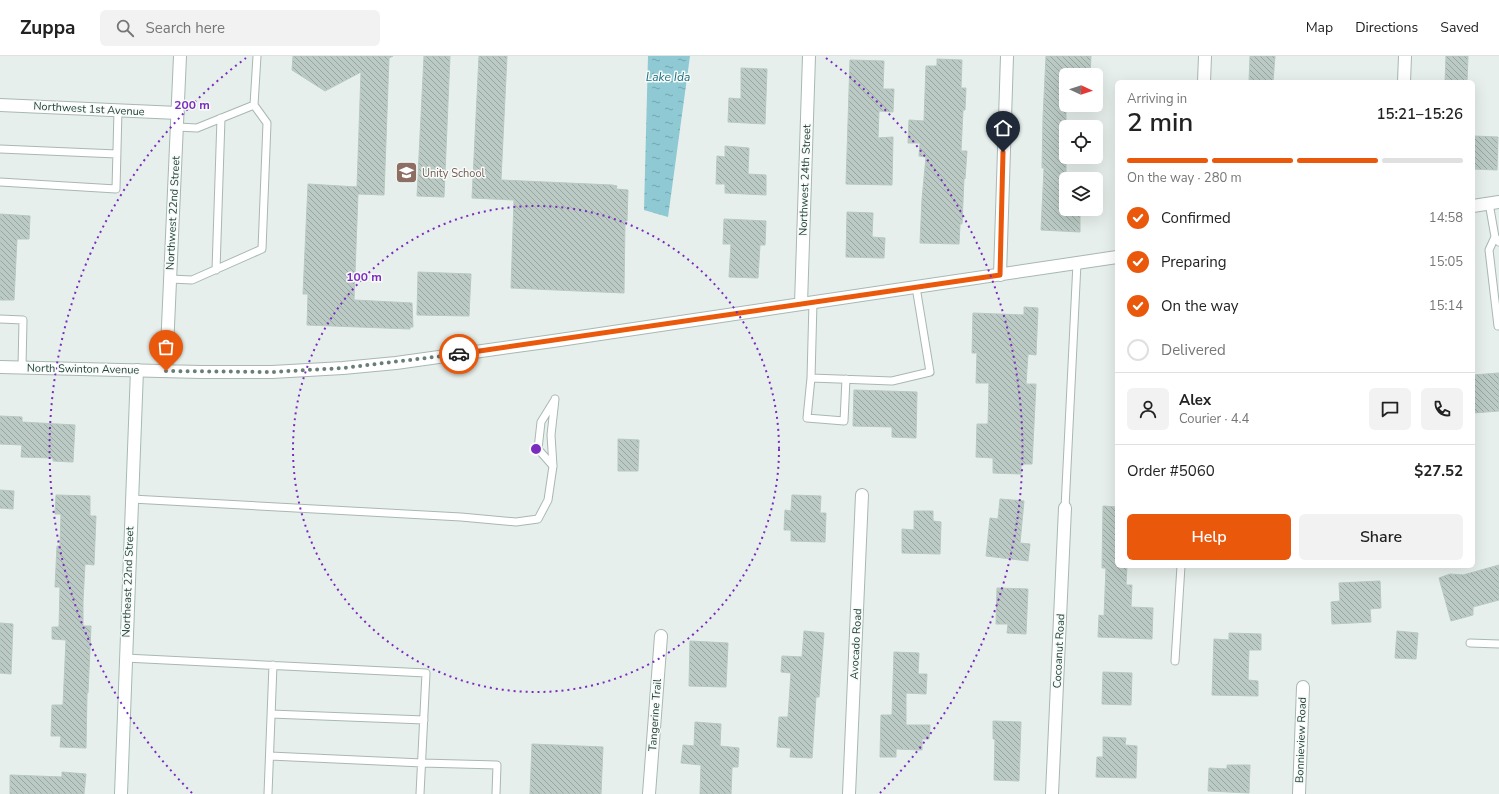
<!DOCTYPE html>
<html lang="en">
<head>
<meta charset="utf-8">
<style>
  body { margin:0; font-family:"Nunito Sans",sans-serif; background:#f2f2f2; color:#222; height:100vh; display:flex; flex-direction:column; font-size:15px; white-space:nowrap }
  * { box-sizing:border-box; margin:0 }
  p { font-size:13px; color:#767676 }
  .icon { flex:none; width:22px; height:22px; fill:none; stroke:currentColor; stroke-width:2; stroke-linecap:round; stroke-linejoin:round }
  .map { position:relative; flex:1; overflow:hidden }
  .side { position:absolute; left:1115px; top:24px; width:360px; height:488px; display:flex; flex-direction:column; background:#fff; border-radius:6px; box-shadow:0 4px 16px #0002 }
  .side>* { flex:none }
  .needle { width:26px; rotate:93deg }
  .tools { position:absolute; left:1059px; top:12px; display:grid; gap:8px }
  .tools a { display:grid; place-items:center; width:44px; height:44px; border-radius:6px; background:#fff; box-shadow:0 4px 16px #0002; font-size:20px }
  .pin { position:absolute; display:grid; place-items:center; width:34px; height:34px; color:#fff; margin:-41px -17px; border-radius:50% 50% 50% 0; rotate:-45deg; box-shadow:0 0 4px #0007 }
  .pin .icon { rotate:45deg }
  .courier { position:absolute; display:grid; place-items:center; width:40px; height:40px; margin:-20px; border:3px solid #ea580c; border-radius:50%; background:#fff; color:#222; box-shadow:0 1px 5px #0007 }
  .overview em { font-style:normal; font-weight:600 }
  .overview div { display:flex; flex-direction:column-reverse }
  .overview { display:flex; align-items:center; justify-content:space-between; height:68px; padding:0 12px }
  h1 { font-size:26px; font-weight:600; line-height:30px }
  .bar { display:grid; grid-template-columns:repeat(4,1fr); gap:6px 4px; align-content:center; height:48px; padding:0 12px }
  .bar i { height:5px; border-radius:3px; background:#e0e0e0 }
  .bar .current { background:#ea580c }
  .bar p { grid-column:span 4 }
  .line { display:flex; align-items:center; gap:10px; padding:0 12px; border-top:1px solid #e0e0e0 }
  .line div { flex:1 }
  .round { display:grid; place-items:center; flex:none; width:42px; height:42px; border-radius:6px; background:#f2f2f2 }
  ol { padding:0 12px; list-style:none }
  li { display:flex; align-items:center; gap:12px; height:44px }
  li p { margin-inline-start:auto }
  li .icon { padding:4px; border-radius:50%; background:#ea580c; color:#fff; stroke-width:4 }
  li:last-child { color:#767676 }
  li i { width:22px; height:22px; border:2px solid #e0e0e0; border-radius:50% }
  .action { display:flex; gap:8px; margin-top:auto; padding:8px 12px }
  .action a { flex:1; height:46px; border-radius:6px; background:#ea580c; color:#fff; font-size:16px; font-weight:600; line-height:46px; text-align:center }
  .action a+a { background:#f2f2f2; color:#222 }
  header { display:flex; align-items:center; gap:24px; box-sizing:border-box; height:56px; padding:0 20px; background:#fff; border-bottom:1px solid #e0e0e0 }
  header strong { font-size:19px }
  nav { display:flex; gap:22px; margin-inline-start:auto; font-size:14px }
  .search { width:280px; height:36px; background:#f2f2f2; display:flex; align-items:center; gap:10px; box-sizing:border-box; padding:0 14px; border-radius:6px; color:#767676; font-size:15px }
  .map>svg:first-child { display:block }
  .water { fill:url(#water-ripples) }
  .building { fill:url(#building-back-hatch); stroke:#b8c9c2 }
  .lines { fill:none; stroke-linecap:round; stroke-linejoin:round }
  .lane-casing { stroke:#a8b8b2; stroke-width:9 }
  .street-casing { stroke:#a8b8b2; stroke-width:14 }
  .secondary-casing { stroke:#a4bbb3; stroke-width:14 }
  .lane { stroke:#fff; stroke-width:7 }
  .street { stroke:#fff; stroke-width:12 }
  .secondary { stroke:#fff; stroke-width:12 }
  .done { stroke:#687f78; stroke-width:4; stroke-dasharray:0 7.2 }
  .route { stroke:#ea580c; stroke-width:5 }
  .ring { fill:none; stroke:#7b2cbf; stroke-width:2; stroke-dasharray:2 4 }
  .labels { text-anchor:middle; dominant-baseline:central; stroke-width:3; stroke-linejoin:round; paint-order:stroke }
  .street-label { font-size:11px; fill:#24423a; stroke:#f7fbf9 }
  .education-label { font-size:11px; fill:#785e54; stroke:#f7fbf9; text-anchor:start }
  .water-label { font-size:12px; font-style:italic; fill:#1c6f80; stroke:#f7fbf9 }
  .centre { fill:#7b2cbf; stroke:#f7fbf9; stroke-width:2 }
  .ring-label { font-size:12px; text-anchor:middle; font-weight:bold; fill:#7b2cbf; stroke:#f7fbf9; stroke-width:3; stroke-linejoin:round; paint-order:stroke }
</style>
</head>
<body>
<header>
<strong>Zuppa</strong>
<div class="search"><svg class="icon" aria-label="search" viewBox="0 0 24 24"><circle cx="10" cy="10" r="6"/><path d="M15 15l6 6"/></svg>Search here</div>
<nav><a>Map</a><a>Directions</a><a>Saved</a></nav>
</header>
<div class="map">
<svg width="1499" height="738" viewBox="0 0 1499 738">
  <defs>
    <pattern id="water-ripples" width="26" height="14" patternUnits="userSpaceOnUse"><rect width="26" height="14" fill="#8ec9d4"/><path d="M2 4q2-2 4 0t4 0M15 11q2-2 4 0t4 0" fill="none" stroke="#74a5ad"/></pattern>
    <pattern id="building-back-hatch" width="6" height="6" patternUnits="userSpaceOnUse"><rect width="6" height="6" fill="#bbcac4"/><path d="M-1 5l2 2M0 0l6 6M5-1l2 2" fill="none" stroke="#98a6a0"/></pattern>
  </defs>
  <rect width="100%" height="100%" fill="#e6efeb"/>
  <path class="water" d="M 648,0 L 690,0 L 668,161 L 644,154 Z"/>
  <path class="building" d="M 293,0 L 393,0 L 389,2 L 384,139 L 358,138 L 354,244 L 412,247 L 413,271 L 410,271 L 410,273 L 307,269 L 308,238 L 303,238 L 308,128 L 357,131 L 361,16 L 325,35 L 292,14 Z
    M 424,0 L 450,0 L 444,141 L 417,140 Z
    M 479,0 L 507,0 L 501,124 L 612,129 L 617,130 L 616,133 L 628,134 L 627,165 L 625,165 L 624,237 L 511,232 L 514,144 L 472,142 Z
    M 1046,0 L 1091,0 L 1090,19 L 1066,19 L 1066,153 L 1080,153 L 1080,176 L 1041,174 L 1044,112 L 1042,112 L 1043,61 Z
    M 1250,0 L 1275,0 L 1273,26 L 1249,26 Z
    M 1446,0 L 1468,0 L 1467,26 L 1445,26 Z
    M 937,3 L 962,4 L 961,32 L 966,32 L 965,54 L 963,54 L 961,95 L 967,95 L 965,123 L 964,122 L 962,168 L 960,168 L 959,188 L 920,187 L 922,143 L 926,101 L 919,100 L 920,87 L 908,87 L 909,64 L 924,65 L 926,10 L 937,10 Z
    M 850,4 L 884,5 L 883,33 L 894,33 L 893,56 L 879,55 L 878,82 L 893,81 L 892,129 L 846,128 Z
    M 741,12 L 767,13 L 765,68 L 728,66 L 729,42 L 741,43 Z
    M 1473,80 L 1498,81 L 1497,114 L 1473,113 Z
    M 725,90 L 749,92 L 748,118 L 766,119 L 766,139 L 725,137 L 725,128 L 716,128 L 717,100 L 725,101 Z
    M 847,156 L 873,157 L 872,181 L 885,182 L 884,202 L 846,201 Z
    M 0,158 L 30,160 L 29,183 L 17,183 L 14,244 L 0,244 Z
    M 724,163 L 766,165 L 765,189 L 760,189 L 758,222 L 729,221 L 731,188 L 723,188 Z
    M 418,216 L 471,218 L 469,260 L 417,259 Z
    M 1024,251 L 1038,252 L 1036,299 L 1028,298 L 1026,328 L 1036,328 L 1032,408 L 1021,408 L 1021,418 L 993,417 L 993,402 L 976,401 L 977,368 L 988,368 L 989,327 L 976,327 L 977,297 L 972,297 L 973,257 L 1024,259 Z
    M 1499,317 L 1499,355 L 1473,357 L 1473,319 Z
    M 854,334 L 917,336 L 916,382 L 892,381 L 892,371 L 853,370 Z
    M 0,360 L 22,361 L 22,366 L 75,369 L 73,406 L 53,405 L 53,402 L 21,401 L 22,389 L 0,388 Z
    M 618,383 L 639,384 L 638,415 L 618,415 Z
    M 0,434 L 14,435 L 13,453 L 0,452 Z
    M 56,439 L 90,440 L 90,460 L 96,460 L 94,509 L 85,508 L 83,545 L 83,570 L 91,570 L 88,637 L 87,637 L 86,692 L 60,691 L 61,680 L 51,680 L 52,649 L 63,649 L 66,584 L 52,583 L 52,571 L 59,571 L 60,531 L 55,531 L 57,490 L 60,490 L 61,458 L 55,458 Z
    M 792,439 L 821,440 L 820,457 L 826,457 L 825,486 L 791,485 L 791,474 L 784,474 L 785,454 L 791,455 Z
    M 1000,443 L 1024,445 L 1020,487 L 1030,488 L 1028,505 L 986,500 L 990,462 L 998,463 Z
    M 1103,450 L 1117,451 L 1117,510 L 1127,510 L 1126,529 L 1132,529 L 1131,551 L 1153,552 L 1152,583 L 1098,581 L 1099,559 L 1104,560 L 1106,512 L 1102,512 Z
    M 914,455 L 933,455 L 933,465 L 941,466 L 940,498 L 902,497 L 902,473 L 914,474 Z
    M 1499,509 L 1499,544 L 1473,551 L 1473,559 L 1451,565 L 1439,522 L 1450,518 L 1463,519 Z
    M 1380,525 L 1381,552 L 1370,553 L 1371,566 L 1332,568 L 1331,546 L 1340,545 L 1339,527 Z
    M 997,532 L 1028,533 L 1026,578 L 1007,577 L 1008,568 L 996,568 Z
    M 0,567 L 13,568 L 11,618 L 0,617 Z
    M 804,575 L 824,577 L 819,641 L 816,641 L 812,702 L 790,701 L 791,692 L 777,691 L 779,661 L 788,661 L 791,617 L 781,616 L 782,600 L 802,601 Z
    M 1397,575 L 1418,577 L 1416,603 L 1395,602 Z
    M 1229,577 L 1261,578 L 1261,594 L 1249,594 L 1248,624 L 1258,625 L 1258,640 L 1212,639 L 1214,583 L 1229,584 Z
    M 690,585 L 728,587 L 726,631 L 689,630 Z
    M 894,596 L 919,597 L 918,618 L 927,618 L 926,638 L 906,637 L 906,669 L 930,669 L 929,683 L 922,683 L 922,694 L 896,693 L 896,701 L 880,701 L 881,659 L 892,659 Z
    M 1103,616 L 1132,617 L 1131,649 L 1102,648 Z
    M 993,665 L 1021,666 L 1019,725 L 994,724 L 995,683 L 993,683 Z
    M 695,666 L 721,668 L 720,690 L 739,692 L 738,711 L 732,711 L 731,738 L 700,738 L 701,709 L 681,707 L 683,689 L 694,690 Z
    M 1103,681 L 1126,682 L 1125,689 L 1137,690 L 1136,722 L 1096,721 L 1097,701 L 1103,701 Z
    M 532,688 L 603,691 L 601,738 L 530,738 Z
    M 1227,709 L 1250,709 L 1249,737 L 1208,735 L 1209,712 L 1227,713 Z
    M 62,716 L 86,718 L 84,738 L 10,738 L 10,719 L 62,721 Z"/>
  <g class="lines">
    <defs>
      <path id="lane" d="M 177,71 L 197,72 L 254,49 L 257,0
        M 0,93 L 117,98
        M 0,126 L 116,133 L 118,54
        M 1489,147 L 1495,181 L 1499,186
        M 1495,181 L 1489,194 L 1498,270
        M 216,214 L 221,62
        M 170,223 L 192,224 L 262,193 L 267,67 L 254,49
        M 813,246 L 811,322 L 892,325 L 930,316 L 916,231
        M 0,263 L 23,264 L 22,311
        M 811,322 L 807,362 L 844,365 L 846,323
        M 553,410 L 538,393 L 541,366 L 554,345
        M 132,443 L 461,461 L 516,466 L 538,463 L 548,444 L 553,410 L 551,379 L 555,343
        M 1065,452 L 1077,207
        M 1470,587 L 1499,588
        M 125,602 L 426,617 L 420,738
        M 1175,605 L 1181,510
        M 271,658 L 424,664
        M 270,700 L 422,707 L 497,709 L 496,738
        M 268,738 L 273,609"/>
      <path id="street" d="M 1204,26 L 1205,0
        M 1404,26 L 1405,0
        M 0,49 L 178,57
        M 1473,150 L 1499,146
        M 1000,219 L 1007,0
        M 801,248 L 809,0
        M 0,311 L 201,316 L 272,316 L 343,312 L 396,307 L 553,285 L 1117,201
        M 166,315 L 180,0
        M 649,738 L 661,580
        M 849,738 L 862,439
        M 1052,738 L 1065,452
        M 1299,738 L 1303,631"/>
      <path id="secondary" d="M 121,738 L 137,314"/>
    </defs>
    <use href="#lane" class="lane-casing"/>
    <use href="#street" class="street-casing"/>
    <use href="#secondary" class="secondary-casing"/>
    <use href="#lane" class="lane"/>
    <use href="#street" class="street"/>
    <use href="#secondary" class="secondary"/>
  </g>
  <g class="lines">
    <path class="done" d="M 166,315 L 272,316 L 343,312 L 459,298"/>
    <path class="route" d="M 459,298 L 1000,219 L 1003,96"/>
  </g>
  <g class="ring">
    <circle cx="536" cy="393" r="243"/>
    <path d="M192 737A487 487 0 0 1 246 2M826 2A487 487 0 0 1 880 737"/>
  </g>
  <defs>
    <symbol id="school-square" viewBox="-11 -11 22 22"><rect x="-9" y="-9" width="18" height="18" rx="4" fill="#8d6e63" stroke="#f7fbf9"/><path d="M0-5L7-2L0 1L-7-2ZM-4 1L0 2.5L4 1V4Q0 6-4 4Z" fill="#fff"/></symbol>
  </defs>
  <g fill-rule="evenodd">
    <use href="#school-square" x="394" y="104" width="25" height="25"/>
  </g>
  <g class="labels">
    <g class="street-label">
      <text transform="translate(89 53) rotate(3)">Northwest 1st Avenue</text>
      <text transform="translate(805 124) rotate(-88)">Northwest 24th Street</text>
      <text transform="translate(173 157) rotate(-87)">Northwest 22nd Street</text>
      <text transform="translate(83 313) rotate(1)">North Swinton Avenue</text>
      <text transform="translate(128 526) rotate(-88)">Northeast 22nd Street</text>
      <text transform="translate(856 588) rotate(-87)">Avocado Road</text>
      <text transform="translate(1059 595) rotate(-87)">Cocoanut Road</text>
      <text transform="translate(655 659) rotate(-86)">Tangerine Trail</text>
      <text transform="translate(1301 684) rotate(-88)">Bonnieview Road</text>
    </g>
    <g class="education-label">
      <text x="422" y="117">Unity School</text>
    </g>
    <g class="water-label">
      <text x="668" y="21">Lake Ida</text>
    </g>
  </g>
  <circle cx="536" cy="393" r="6" class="centre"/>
  <g class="ring-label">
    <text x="192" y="53">200 m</text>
    <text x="364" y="225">100 m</text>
  </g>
</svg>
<div class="tools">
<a><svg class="needle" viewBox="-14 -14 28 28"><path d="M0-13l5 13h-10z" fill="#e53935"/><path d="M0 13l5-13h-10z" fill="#767676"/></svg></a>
<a><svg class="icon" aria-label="locate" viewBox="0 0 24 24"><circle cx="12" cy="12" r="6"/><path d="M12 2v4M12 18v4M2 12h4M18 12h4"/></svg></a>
<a><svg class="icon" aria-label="layers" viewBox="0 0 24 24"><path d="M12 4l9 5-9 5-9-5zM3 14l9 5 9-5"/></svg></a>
</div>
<div class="pin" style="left:166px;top:315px;background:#ea580c"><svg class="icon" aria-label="bag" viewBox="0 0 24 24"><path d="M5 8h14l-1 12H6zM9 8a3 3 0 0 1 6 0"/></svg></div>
<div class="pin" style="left:1003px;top:96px;background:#1f2937"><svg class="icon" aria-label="home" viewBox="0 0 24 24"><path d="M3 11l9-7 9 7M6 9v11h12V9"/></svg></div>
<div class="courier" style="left:459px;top:298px"><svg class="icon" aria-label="car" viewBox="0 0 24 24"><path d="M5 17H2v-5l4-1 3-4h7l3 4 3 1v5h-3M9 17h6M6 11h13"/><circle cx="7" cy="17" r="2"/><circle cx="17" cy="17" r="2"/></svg></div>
<section class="side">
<div class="overview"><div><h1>2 min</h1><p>Arriving in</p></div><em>15:21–15:26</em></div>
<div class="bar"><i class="current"></i><i class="current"></i><i class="current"></i><i></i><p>On the way · 280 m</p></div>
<ol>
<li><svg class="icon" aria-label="check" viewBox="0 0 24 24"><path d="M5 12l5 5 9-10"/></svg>Confirmed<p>14:58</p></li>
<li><svg class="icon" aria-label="check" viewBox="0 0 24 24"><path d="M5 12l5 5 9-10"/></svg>Preparing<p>15:05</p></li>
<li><svg class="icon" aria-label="check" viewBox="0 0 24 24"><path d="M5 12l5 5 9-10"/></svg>On the way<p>15:14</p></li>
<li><i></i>Delivered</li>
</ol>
<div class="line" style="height:72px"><a class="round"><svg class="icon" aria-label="person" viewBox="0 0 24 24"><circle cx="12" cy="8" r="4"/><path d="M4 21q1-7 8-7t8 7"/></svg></a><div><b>Alex</b><p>Courier · 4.4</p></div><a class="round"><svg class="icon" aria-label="chat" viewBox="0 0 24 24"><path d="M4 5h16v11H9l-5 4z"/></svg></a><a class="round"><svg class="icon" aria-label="phone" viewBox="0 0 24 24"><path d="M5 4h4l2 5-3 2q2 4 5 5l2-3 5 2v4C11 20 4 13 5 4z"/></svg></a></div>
<div class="line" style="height:52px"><div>Order #5060</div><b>$27.52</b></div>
<div class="action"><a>Help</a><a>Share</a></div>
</section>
</div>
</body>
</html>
